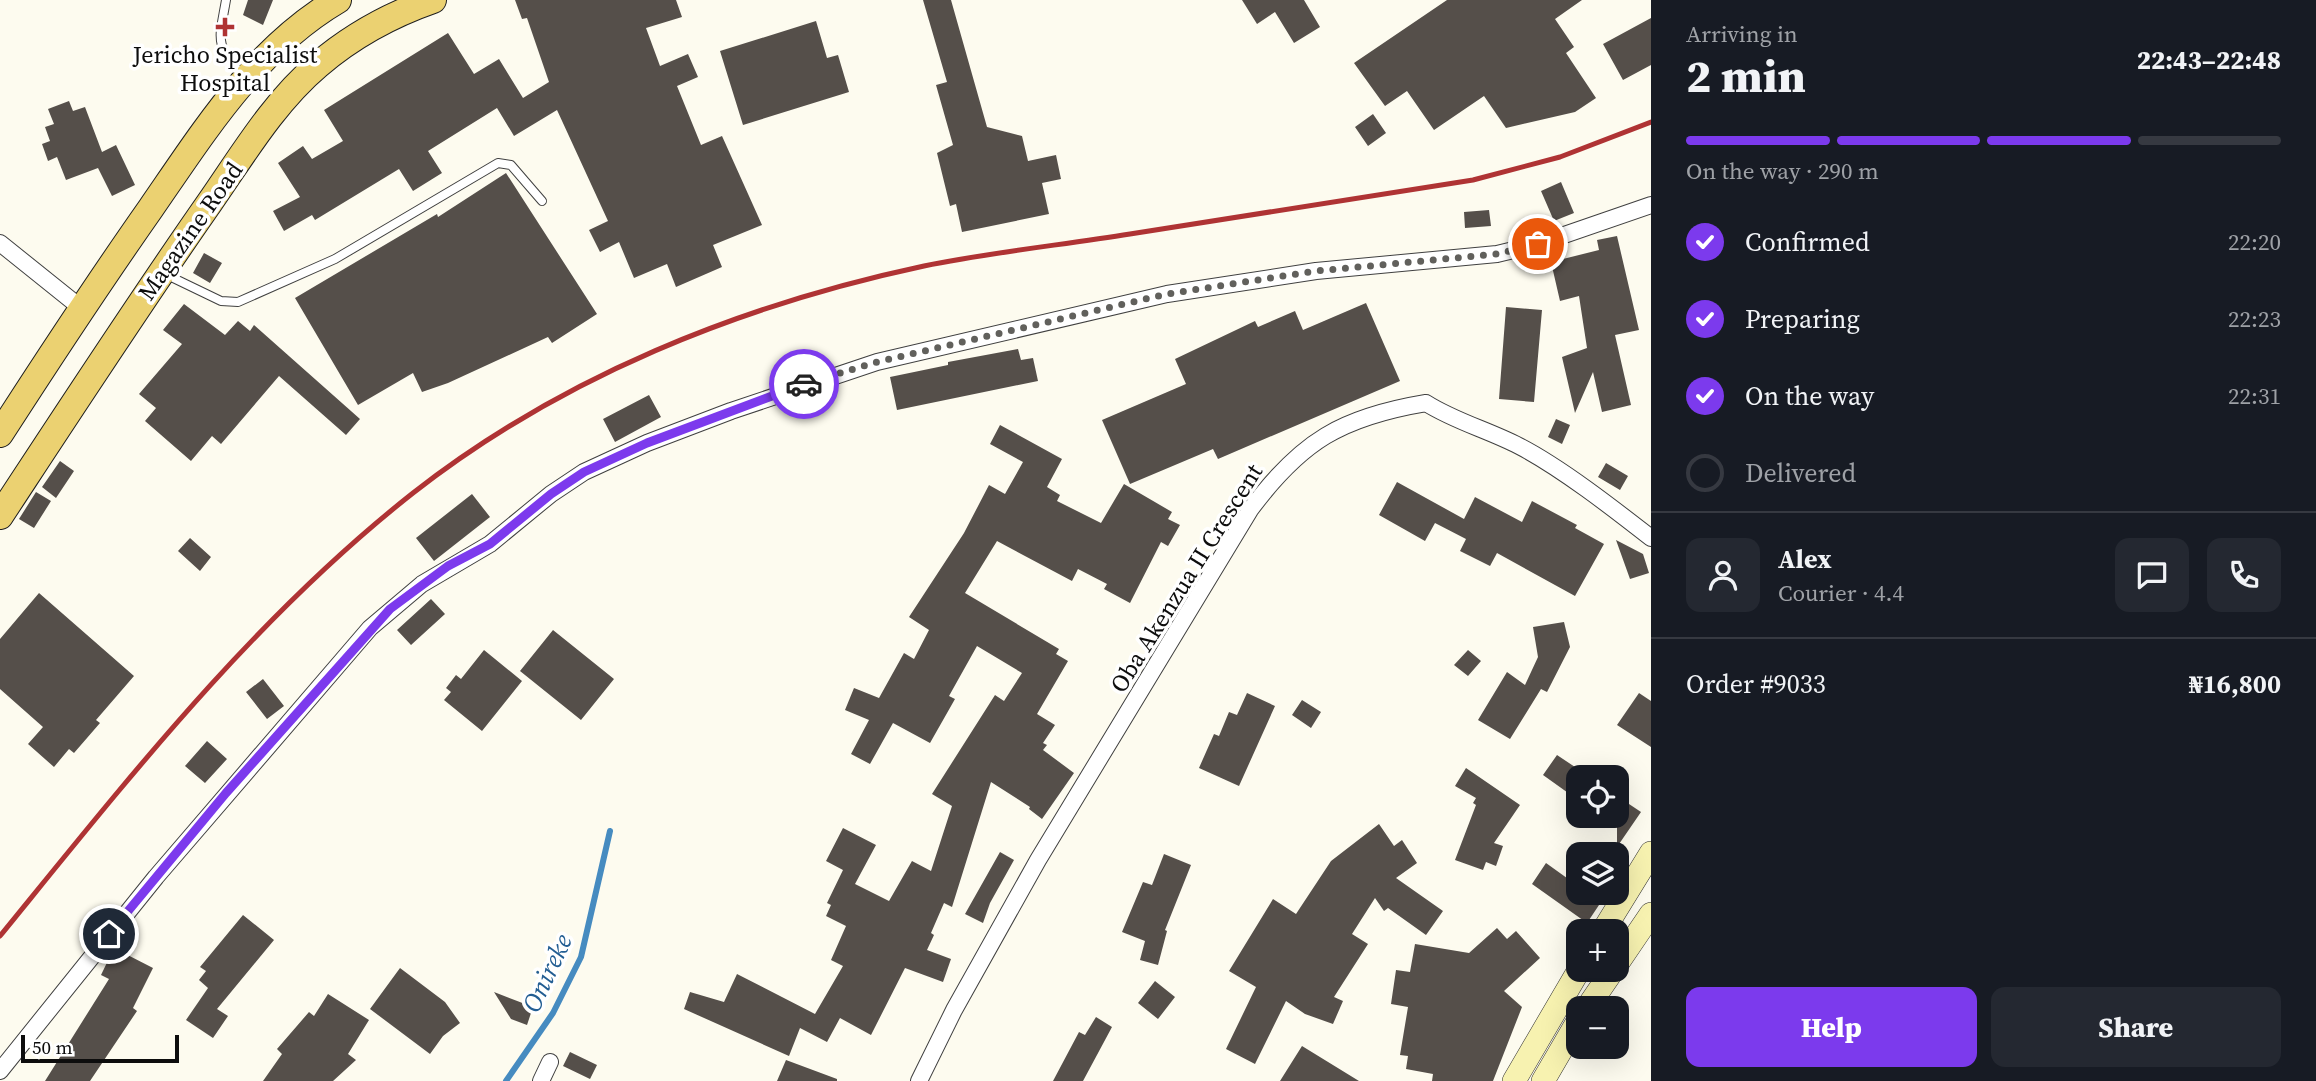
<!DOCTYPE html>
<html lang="en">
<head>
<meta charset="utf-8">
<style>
  body { margin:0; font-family:"Source Serif 4",serif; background:#242831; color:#f1f3f6; height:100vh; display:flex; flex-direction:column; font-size:26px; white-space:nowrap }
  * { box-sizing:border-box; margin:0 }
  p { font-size:23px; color:#9ea1a6 }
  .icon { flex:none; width:38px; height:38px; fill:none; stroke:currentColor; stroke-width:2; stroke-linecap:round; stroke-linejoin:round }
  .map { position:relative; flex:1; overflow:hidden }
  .drawer { display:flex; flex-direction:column; background:#171b24; width:665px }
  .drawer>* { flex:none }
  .buttons { position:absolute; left:1566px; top:765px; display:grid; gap:14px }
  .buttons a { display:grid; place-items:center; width:63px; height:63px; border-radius:14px; background:#171b24; box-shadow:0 7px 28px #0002; font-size:35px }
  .scale { position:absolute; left:21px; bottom:18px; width:158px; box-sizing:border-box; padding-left:7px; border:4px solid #0d0d0d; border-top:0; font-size:19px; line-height:24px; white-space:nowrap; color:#0d0d0d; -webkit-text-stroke:5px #fff; paint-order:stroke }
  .pin { position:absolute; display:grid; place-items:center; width:60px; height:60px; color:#fff; margin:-30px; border:4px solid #fff; border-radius:50%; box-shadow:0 2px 7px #0007 }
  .courier { position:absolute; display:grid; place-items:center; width:70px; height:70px; margin:-35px; border:5px solid #7c3aed; border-radius:50%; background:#fff; color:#222; box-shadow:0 2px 9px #0007 }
  .overview em { font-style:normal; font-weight:800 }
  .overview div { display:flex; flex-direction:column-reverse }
  .overview { display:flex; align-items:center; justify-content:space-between; height:119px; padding:0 35px }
  h1 { font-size:46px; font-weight:800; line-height:52px }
  .bar { display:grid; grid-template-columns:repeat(4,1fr); gap:10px 7px; align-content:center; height:84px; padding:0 35px }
  .bar i { height:9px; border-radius:5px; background:#363941 }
  .bar .selected { background:#7c3aed }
  .bar p { grid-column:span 4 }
  .line { display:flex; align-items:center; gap:18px; padding:0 35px; border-top:2px solid #363941 }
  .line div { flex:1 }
  .round { display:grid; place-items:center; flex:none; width:74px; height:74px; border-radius:14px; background:#242831 }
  ol { padding:0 35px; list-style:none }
  li { display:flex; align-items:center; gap:21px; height:77px }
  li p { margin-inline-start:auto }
  li .icon { padding:7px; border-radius:50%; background:#7c3aed; color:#fff; stroke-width:4 }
  li:last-child { color:#9ea1a6 }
  li i { width:38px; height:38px; border:4px solid #363941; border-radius:50% }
  .action { display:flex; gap:14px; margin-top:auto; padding:14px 35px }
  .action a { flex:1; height:80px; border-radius:14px; background:#7c3aed; color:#fff; font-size:28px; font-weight:800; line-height:80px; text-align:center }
  .action a+a { background:#242831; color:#f1f3f6 }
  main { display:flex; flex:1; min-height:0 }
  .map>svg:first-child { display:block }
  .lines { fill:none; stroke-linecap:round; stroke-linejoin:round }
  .stream { stroke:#468bc0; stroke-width:6 }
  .building { fill:#554f4a }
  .lane-casing { stroke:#404040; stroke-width:10 }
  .street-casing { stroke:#404040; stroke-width:18 }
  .secondary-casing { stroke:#2f2f2f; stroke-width:24 }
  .primary-casing { stroke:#1e1e1e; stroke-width:28 }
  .lane { stroke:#fff; stroke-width:8 }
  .street { stroke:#fff; stroke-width:16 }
  .secondary { stroke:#f7f2b0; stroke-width:23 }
  .primary { stroke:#ebd171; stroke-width:26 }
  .rail { stroke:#af3334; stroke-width:5 }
  .done { stroke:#61605c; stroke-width:7; stroke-dasharray:0 12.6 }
  .route { stroke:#7c3aed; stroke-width:9 }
  .poi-dot { fill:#af3334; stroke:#fff; stroke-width:2.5 }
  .labels { text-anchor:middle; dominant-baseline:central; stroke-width:7; stroke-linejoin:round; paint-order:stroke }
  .poi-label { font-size:24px; fill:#0d0d0d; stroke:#fff }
  .street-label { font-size:24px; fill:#0d0d0d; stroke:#fff }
  .water-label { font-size:26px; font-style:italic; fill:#235e93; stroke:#fff }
</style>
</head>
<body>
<main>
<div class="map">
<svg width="1651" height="1081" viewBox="0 0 1651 1081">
  <rect width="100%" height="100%" fill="#fdfbef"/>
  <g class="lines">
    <path class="stream" d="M 506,1081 L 553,1013 L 581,957 L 610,831"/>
  </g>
  <path class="building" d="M 248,0 L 273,0 L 263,25 L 243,15 Z
    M 515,0 L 676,0 L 682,17 L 646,28 L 660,66 L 688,54 L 698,77 L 677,86 L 701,145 L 722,136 L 762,225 L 713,245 L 722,267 L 676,287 L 667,264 L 634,278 L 619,242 L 600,252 L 589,230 L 608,221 L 557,110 L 514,136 L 497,108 L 428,151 L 442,173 L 413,191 L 399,169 L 315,220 L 312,215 L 284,231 L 273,211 L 300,197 L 278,163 L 303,146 L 312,159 L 343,141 L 324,110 L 448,33 L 474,74 L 499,59 L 523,98 L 549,82 L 527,18 L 522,19 Z
    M 923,0 L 951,0 L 987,127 L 1022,136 L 1028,161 L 1056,155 L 1061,179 L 1042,183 L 1049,214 L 962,232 L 956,204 L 950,206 L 937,153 L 953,145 L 936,85 L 947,82 Z
    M 1242,0 L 1304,0 L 1320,27 L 1294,43 L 1275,12 L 1257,24 Z
    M 1447,0 L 1582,0 L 1555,19 L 1574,47 L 1566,53 L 1596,98 L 1575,112 L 1506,128 L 1484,96 L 1434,130 L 1407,91 L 1385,106 L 1354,63 Z
    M 1651,18 L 1651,65 L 1623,80 L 1603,44 Z
    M 816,21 L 827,58 L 838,55 L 849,92 L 743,125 L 720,51 Z
    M 69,101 L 73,111 L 85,107 L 102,152 L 116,145 L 135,185 L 112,196 L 98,168 L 66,180 L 57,157 L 48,161 L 42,144 L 50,141 L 45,127 L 54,124 L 48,109 Z
    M 1373,114 L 1386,133 L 1368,146 L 1355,127 Z
    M 506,173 L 597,314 L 552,343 L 548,337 L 448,383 L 422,392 L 413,373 L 358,405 L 295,298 L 437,214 L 438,217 Z
    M 1561,182 L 1574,213 L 1554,221 L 1541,191 Z
    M 1489,210 L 1491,226 L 1465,228 L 1464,212 Z
    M 1617,236 L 1639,330 L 1615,335 L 1631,405 L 1602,412 L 1593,372 L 1575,413 L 1562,357 L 1587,348 L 1579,296 L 1560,301 L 1551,262 L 1599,250 L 1597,240 Z
    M 204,253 L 222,263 L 210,283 L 193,273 Z
    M 1366,303 L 1400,381 L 1218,459 L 1213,449 L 1130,484 L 1102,420 L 1186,384 L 1175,359 L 1255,321 L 1258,327 L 1295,311 L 1303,330 Z
    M 184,304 L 225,335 L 238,321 L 250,331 L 254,325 L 360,419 L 346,435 L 279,376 L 221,444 L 212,436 L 191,461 L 145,421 L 156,408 L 139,394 L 182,344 L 163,330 Z
    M 1506,307 L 1542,310 L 1534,402 L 1499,399 Z
    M 1018,349 L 1021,360 L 1033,358 L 1038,381 L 897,410 L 890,377 L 948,365 L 948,362 Z
    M 649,395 L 661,417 L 615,442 L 603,419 Z
    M 1556,419 L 1570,425 L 1562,444 L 1548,437 Z
    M 1000,425 L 1062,459 L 1047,487 L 1060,495 L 1057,501 L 1101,523 L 1124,484 L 1172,512 L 1168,519 L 1180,525 L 1168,546 L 1161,542 L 1130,603 L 1104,589 L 1107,584 L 1078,569 L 1072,581 L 997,541 L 965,593 L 1059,649 L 1056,654 L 1068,661 L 1037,714 L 1055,725 L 1043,743 L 1047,745 L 1043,750 L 1074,773 L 1042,819 L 1029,809 L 1030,807 L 991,782 L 952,907 L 944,903 L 931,933 L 934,935 L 927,950 L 951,959 L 943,982 L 905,968 L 871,1035 L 840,1018 L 827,1042 L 800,1028 L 789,1056 L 684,1009 L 690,992 L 724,1002 L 737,974 L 815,1014 L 843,966 L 831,960 L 846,926 L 826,916 L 831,905 L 827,903 L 843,870 L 826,861 L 843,828 L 876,845 L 855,884 L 889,901 L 912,861 L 931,871 L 952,806 L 932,794 L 995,695 L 1004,701 L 1022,673 L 977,646 L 949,696 L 955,699 L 930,743 L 893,723 L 870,764 L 851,754 L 869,720 L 845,710 L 854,688 L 879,698 L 904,653 L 914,659 L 929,630 L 909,617 L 964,533 L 989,485 L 1005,494 L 1023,462 L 990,444 Z
    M 60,461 L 74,471 L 56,498 L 42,487 Z
    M 1606,463 L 1628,476 L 1620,490 L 1598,477 Z
    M 1397,482 L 1464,519 L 1475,497 L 1522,522 L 1532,501 L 1577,525 L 1575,528 L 1604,544 L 1575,596 L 1497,553 L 1490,566 L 1460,551 L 1466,539 L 1435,523 L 1425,541 L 1379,515 Z
    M 36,492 L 51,501 L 34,528 L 19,519 Z
    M 472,494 L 490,517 L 434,561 L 416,538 Z
    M 190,538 L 211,557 L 200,571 L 178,551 Z
    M 1616,540 L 1643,554 L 1649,573 L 1630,579 Z
    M 39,593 L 134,676 L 96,720 L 100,723 L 74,753 L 69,749 L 54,767 L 28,744 L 43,727 L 0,689 L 0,639 Z
    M 431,599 L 445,614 L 411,645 L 397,630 Z
    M 1564,622 L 1570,647 L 1547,692 L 1541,689 L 1510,739 L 1478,720 L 1507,672 L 1525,685 L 1538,657 L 1533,627 Z
    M 553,630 L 614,679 L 581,720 L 520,671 Z
    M 484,650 L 522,681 L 482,731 L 444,700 L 451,692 L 446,688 L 456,675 L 461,679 Z
    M 1468,650 L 1481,661 L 1468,676 L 1454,665 Z
    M 263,679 L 284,706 L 267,719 L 246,692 Z
    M 1247,693 L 1275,706 L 1239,786 L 1199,768 L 1214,734 L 1219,736 L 1229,712 L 1237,715 Z
    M 1639,693 L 1651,701 L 1651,747 L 1617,725 Z
    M 1302,700 L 1321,712 L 1311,728 L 1292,715 Z
    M 207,741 L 227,759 L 205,783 L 185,766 Z
    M 1557,755 L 1578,769 L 1578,800 L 1543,775 Z
    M 1466,768 L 1520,805 L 1494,843 L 1503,846 L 1496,866 L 1486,862 L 1483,870 L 1455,860 L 1476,805 L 1473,803 L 1476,798 L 1455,786 Z
    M 1617,796 L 1641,812 L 1617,847 Z
    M 1379,824 L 1394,846 L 1402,840 L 1417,863 L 1396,878 L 1443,911 L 1426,935 L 1388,908 L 1384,911 L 1375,898 L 1352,934 L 1368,944 L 1334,997 L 1343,1001 L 1333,1024 L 1305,1014 L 1286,1001 L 1255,1064 L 1226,1049 L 1256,987 L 1229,971 L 1273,899 L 1296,914 L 1331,861 Z
    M 1000,852 L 1014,860 L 990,903 L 983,923 L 965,914 Z
    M 1164,854 L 1191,865 L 1165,930 L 1167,931 L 1158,965 L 1140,960 L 1145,941 L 1122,932 L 1143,882 L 1152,885 Z
    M 1546,863 L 1578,886 L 1578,892 L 1588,892 L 1601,902 L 1587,923 L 1532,884 Z
    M 243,915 L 274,940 L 217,1009 L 228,1016 L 213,1038 L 186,1020 L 208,988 L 199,980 L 206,971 L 200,967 Z
    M 1497,928 L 1507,939 L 1516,931 L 1540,958 L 1504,991 L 1522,1007 L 1493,1081 L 1432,1081 L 1433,1074 L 1406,1069 L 1408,1056 L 1400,1055 L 1408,1007 L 1391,1004 L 1396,970 L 1410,972 L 1415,944 L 1469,953 Z
    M 114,948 L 153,968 L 133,1008 L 137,1011 L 90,1081 L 45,1081 L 109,979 L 101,975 Z
    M 400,968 L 445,1002 L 460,1023 L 443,1036 L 430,1054 L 370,1009 Z
    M 1155,981 L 1175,997 L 1158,1019 L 1138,1003 Z
    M 494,992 L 533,1007 L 527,1025 L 511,1019 Z
    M 328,994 L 369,1020 L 348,1054 L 356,1060 L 333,1081 L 263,1081 L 282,1054 L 277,1049 L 309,1012 L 314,1016 Z
    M 1096,1017 L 1112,1027 L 1083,1081 L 1053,1081 L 1079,1032 L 1085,1035 Z
    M 1302,1046 L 1359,1081 L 1280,1081 Z
    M 570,1052 L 597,1065 L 590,1079 L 563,1066 Z
    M 786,1060 L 837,1079 L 837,1081 L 777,1081 Z"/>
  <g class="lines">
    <defs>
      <path id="lane" d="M 226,0 C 219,41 214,43 243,76
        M 167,275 L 221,301 L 238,302 L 335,259 L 498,163 L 511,165 L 542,201"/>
      <path id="street" d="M 0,243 L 81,308
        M 0,1071 L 156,877 L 370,628 L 422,584 L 490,544 L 551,494 L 584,472 L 647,443 L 731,411 L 877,362 L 1167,294 L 1316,271 L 1497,254 L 1538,244 L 1651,205
        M 541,1081 L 550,1062
        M 919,1081 L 954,1010 L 1038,860 L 1250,510 C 1301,441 1342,417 1426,403 C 1454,421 1488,430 1519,446 C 1560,467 1614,509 1651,538"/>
      <path id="secondary" d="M 1603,931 L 1651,853
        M 1617,964 L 1651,914
        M 1587,1008 L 1613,970
        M 1514,1081 L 1579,970
        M 1543,1081 L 1578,1021"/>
      <path id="primary" d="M 0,434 C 49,358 99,282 151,208 C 205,130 255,49 338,0
        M 0,516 C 69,411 138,305 210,202 C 242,156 274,102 318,65 C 353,35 390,15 433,0"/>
    </defs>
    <use href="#lane" class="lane-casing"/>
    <use href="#street" class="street-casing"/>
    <use href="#secondary" class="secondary-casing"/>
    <use href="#primary" class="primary-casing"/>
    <use href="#lane" class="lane"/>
    <use href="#street" class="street"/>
    <use href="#secondary" class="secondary"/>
    <use href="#primary" class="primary"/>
    <path class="rail" d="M 0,936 C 128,779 253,619 413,493 C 561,377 741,305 924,266 C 992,252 1062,245 1130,234 C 1244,216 1358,198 1473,180 L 1560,157 L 1651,122"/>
  </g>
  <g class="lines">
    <path class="done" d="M 804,384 L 877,362 L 1167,294 L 1316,271 L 1497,254 L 1538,244"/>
    <path class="route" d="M 109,934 L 226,793 L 390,609 L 448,566 L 490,544 L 551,494 L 584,472 L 647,443 L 804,384"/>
  </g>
  <path class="poi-dot" d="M221.5 16.5h7v7h7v7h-7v7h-7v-7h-7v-7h7z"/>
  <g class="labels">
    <g class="poi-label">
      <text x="225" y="54">Jericho Specialist<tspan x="225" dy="28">Hospital</tspan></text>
    </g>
    <g class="street-label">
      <text transform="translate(190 231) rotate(-55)">Magazine Road</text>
      <text transform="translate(1186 578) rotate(-58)">Oba Akenzua II Crescent</text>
    </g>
    <g class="water-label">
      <text transform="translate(547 973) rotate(-65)">Onireke</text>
    </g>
  </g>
</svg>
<div class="buttons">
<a><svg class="icon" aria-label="locate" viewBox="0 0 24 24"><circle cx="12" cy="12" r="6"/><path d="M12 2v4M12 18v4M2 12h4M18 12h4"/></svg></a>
<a><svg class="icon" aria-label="layers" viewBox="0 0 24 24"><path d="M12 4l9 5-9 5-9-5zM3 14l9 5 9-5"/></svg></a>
<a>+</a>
<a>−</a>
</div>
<div class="scale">50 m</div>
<div class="pin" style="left:1538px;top:244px;background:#ea580c"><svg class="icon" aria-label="bag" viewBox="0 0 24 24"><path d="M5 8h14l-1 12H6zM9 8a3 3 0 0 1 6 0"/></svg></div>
<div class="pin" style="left:109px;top:934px;background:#1f2937"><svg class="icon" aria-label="home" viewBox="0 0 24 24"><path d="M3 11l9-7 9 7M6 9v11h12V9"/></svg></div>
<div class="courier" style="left:804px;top:384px"><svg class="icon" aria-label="car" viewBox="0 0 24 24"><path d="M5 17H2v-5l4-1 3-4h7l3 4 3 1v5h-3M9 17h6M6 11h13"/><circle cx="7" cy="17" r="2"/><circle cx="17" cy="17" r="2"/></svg></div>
</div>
<section class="drawer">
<div class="overview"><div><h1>2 min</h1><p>Arriving in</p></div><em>22:43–22:48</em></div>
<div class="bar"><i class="selected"></i><i class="selected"></i><i class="selected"></i><i></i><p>On the way · 290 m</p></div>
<ol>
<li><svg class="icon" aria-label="check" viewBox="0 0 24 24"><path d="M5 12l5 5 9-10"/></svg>Confirmed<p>22:20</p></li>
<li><svg class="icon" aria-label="check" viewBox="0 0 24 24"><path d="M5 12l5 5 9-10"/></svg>Preparing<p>22:23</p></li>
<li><svg class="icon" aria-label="check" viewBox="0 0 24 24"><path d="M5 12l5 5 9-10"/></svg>On the way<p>22:31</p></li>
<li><i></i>Delivered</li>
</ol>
<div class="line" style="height:126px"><a class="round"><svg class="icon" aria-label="person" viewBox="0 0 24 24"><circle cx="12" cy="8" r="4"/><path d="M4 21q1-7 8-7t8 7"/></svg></a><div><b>Alex</b><p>Courier · 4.4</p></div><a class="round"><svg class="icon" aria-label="chat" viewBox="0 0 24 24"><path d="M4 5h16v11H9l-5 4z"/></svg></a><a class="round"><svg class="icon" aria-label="phone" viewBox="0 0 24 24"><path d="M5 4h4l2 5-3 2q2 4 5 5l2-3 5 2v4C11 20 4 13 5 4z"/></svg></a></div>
<div class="line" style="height:91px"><div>Order #9033</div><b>₦16,800</b></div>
<div class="action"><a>Help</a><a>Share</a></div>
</section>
</main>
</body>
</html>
